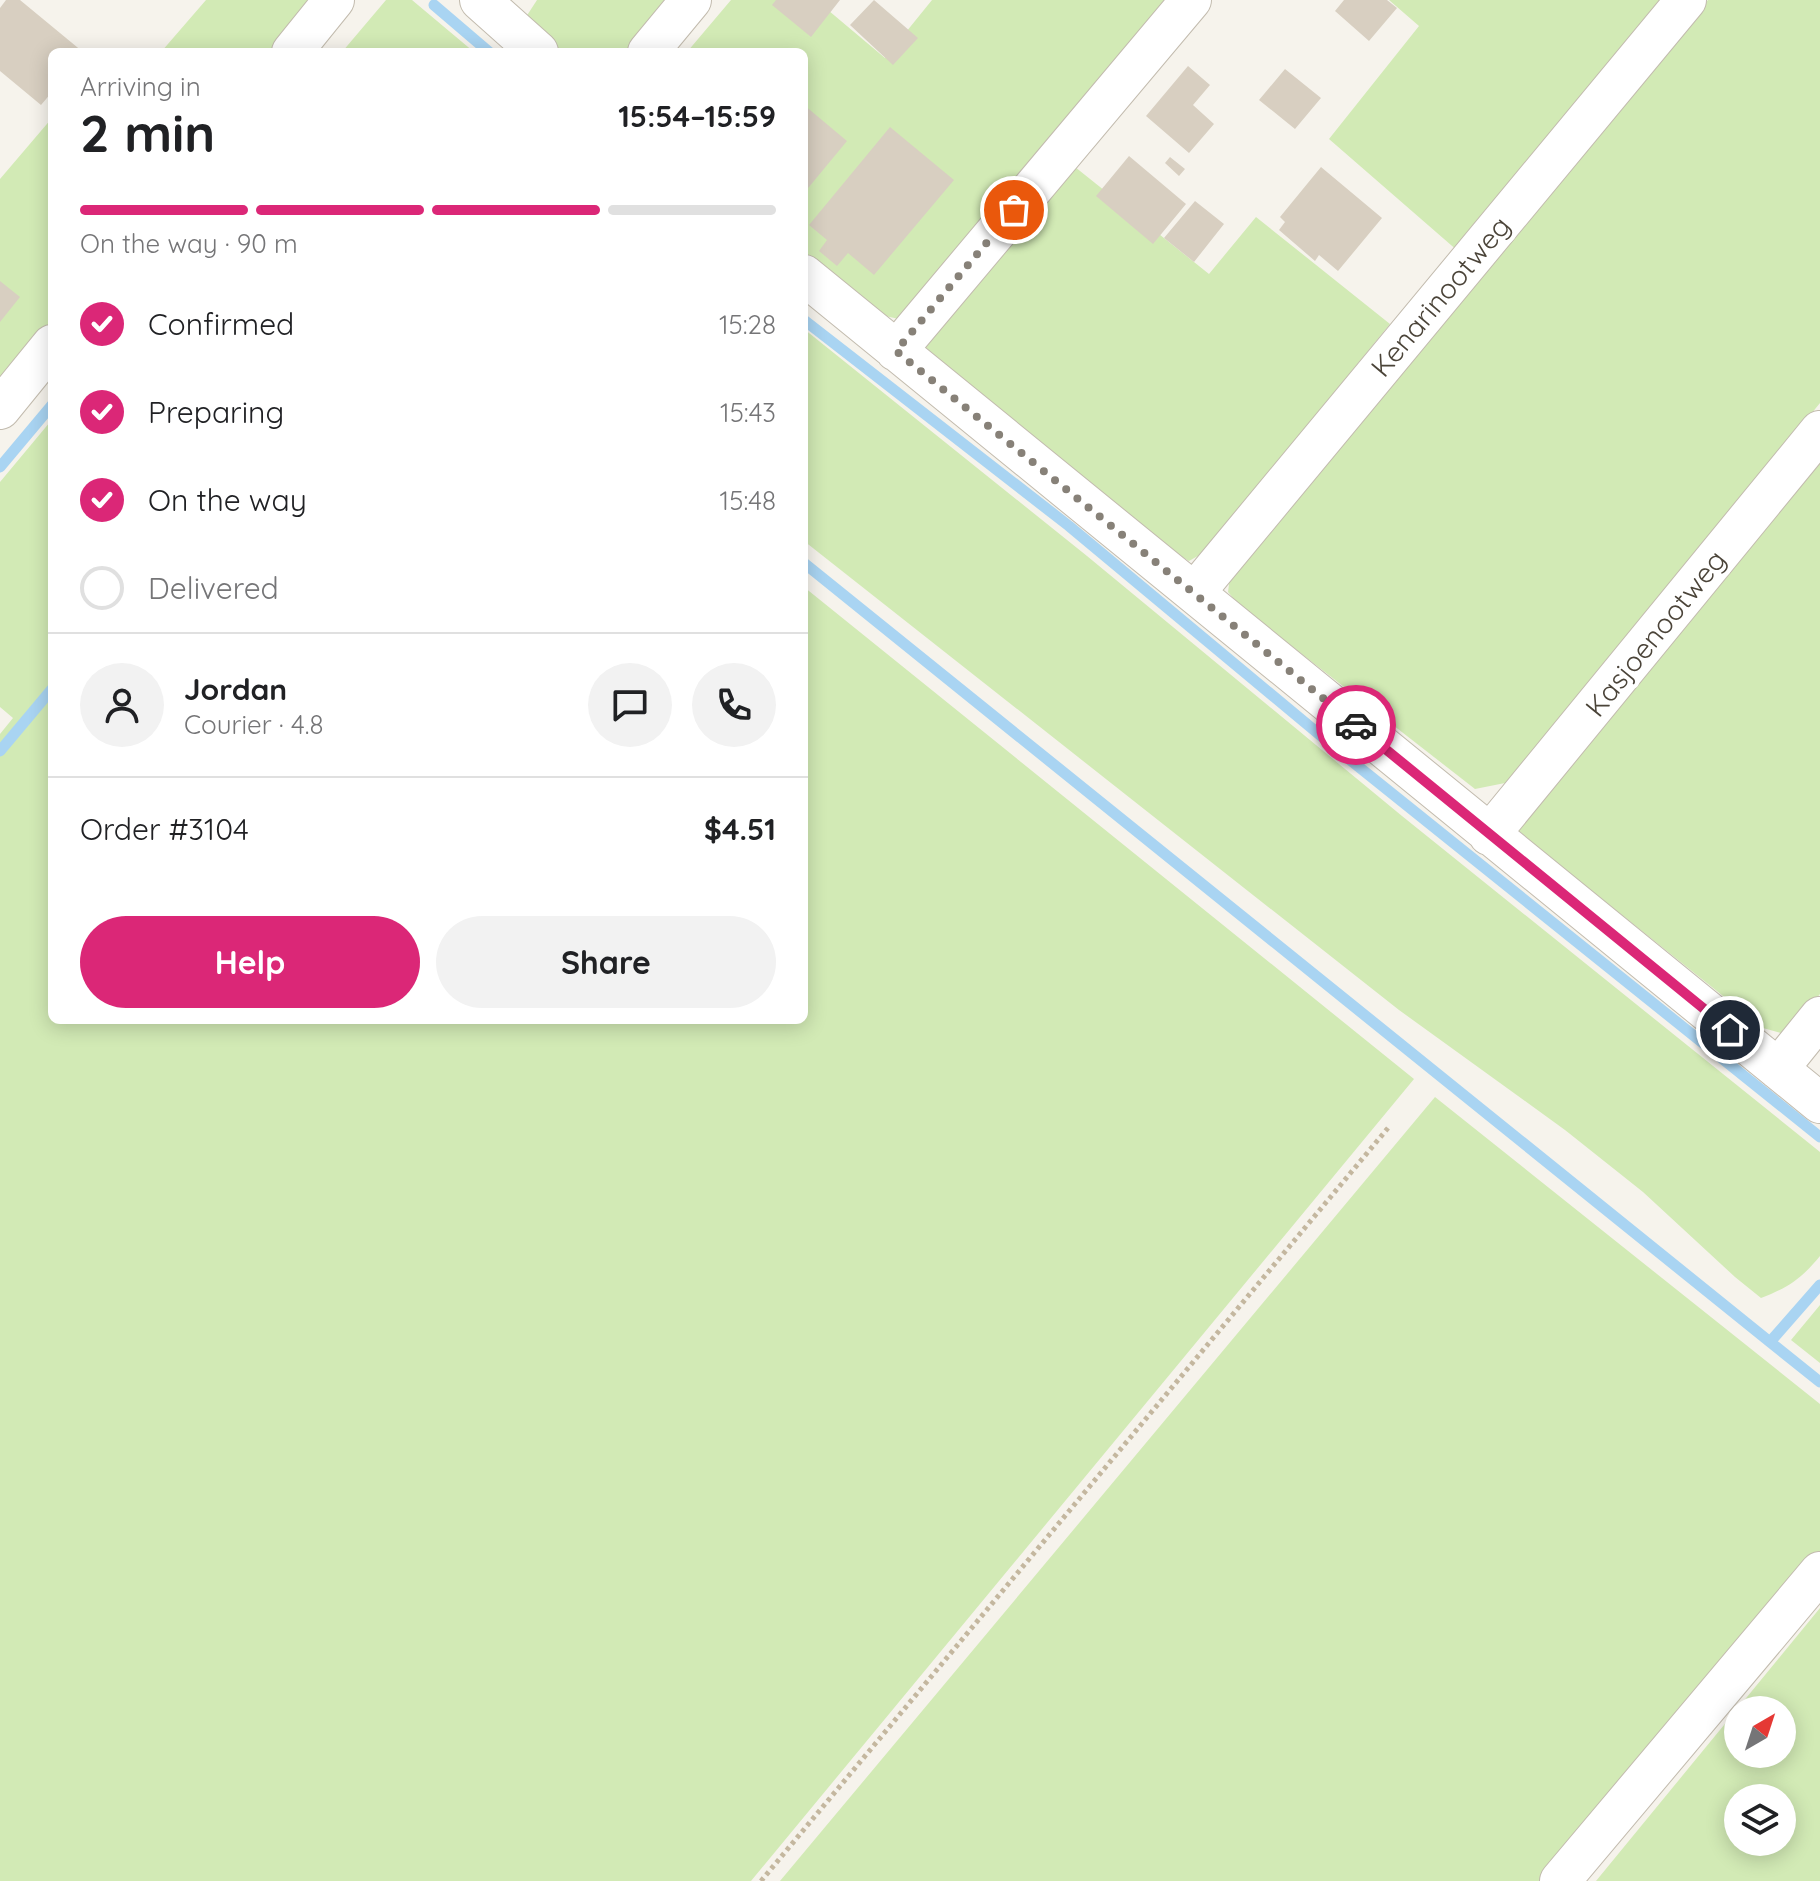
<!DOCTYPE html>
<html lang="en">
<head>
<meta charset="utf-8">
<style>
  body { margin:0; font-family:Quicksand,sans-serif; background:#f2f2f2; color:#202124; height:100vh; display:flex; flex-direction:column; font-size:30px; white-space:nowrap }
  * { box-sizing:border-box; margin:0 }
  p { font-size:26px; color:#757577 }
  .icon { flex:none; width:44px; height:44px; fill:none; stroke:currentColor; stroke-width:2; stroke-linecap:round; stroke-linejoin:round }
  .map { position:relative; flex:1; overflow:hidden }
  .sheet { position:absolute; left:48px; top:48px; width:760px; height:976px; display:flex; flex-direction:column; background:#fff; border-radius:12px; box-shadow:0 4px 20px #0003 }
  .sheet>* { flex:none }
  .needle { width:52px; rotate:39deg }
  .fabs { position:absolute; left:1724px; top:1696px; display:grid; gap:16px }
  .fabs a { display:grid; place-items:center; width:72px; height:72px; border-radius:50%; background:#fff; box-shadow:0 4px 20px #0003; font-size:40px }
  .pin { position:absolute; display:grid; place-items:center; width:68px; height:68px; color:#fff; margin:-34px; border:4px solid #fff; border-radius:50%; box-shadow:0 2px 8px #0007 }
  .courier { position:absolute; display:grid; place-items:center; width:80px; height:80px; margin:-40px; border:6px solid #db2777; border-radius:50%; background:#fff; color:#222; box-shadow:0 2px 10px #0007 }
  .headline em { font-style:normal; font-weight:700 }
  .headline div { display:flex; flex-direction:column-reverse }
  .headline { display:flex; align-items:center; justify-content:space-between; height:136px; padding:0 32px }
  h1 { font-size:52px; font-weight:700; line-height:60px }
  .bar { display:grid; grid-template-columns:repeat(4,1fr); gap:12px 8px; align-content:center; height:96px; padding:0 32px }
  .bar i { height:10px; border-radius:6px; background:#e0e0e0 }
  .bar .selected { background:#db2777 }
  .bar p { grid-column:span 4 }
  .line { display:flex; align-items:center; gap:20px; padding:0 32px; border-top:2px solid #e0e0e0 }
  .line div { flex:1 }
  .round { display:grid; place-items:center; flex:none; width:84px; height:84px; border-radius:42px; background:#f2f2f2 }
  ol { padding:0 32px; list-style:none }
  li { display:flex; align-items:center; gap:24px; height:88px }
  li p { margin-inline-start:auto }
  li .icon { padding:8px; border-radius:50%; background:#db2777; color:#fff; stroke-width:4 }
  li:last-child { color:#757577 }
  li i { width:44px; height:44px; border:4px solid #e0e0e0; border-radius:50% }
  .primary-button { display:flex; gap:16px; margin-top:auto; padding:16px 32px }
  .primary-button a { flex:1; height:92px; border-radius:48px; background:#db2777; color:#fff; font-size:32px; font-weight:700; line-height:92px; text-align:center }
  .primary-button a+a { background:#f2f2f2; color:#202124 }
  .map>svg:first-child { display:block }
  .green { fill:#d2eab5; fill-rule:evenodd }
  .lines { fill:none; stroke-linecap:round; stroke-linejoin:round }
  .stream { stroke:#a9d4f2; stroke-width:11 }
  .building { fill:#d8cfc1 }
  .minor-casing { stroke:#c2bbae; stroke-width:42 }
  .path { stroke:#c4b79f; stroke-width:5; stroke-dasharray:4 4; stroke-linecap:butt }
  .minor { stroke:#fff; stroke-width:40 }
  .done { stroke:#878178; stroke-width:8; stroke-dasharray:0 14.4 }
  .route { stroke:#db2777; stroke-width:10 }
  .labels { text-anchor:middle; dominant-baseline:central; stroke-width:8; stroke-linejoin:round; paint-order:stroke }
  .street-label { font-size:28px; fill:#4b4439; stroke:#fff }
</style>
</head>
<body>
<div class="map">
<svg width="1820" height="1881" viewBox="0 0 1820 1881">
  <rect width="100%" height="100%" fill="#f6f3ec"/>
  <path class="green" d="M 206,0 L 324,0 L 280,52 L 161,52 Z
    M 386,0 L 412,0 L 474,52 L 342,52 Z
    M 537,0 L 697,0 L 654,52 L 561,52 L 524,20 Z
    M 731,0 L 816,0 L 885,58 L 932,0 L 1175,0 L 899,319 L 876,314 L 804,256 L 804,52 L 687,52 Z
    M 1389,0 L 1668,0 L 1459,252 L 1329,139 L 1419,26 Z
    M 1708,0 L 1820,0 L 1820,403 L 1510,782 L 1475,789 L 1239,605 L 1228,592 L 1230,577 Z
    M 52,118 L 52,321 L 0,383 L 0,179 Z
    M 1070,163 L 1209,274 L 1256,217 L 1390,324 L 1203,553 L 1189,561 L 1170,550 L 923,353 L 930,331 Z
    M 804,329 L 1087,556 L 1402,816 L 1820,1152 L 1820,1256 C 1802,1278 1788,1288 1761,1298 L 1735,1277 L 1643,1192 L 1565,1130 L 1399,1010 L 804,541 Z
    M 50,422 L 52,424 L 52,1020 L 804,1020 L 804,587 L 1414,1079 L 751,1881 L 0,1881 L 0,734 L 13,718 L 0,707 L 0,482 Z
    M 1820,453 L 1820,994 L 1798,1022 L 1781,1033 L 1763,1028 L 1517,831 Z
    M 1435,1097 L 1820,1404 L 1820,1562 L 1562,1881 L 780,1881 Z
    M 1820,1305 L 1820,1363 L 1791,1340 Z
    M 1820,1608 L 1820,1881 L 1596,1881 ZM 1738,1710 L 1782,1710 L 1782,1754 L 1738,1754 ZM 1738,1798 L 1782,1798 L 1782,1842 L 1738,1842 Z"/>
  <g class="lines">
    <path class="stream" d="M 434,5 L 489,52
      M 804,320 L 1069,526 L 1344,755 L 1820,1137
      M 0,467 L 52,405
      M 804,563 L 1770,1342 L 1820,1285
      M 0,751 L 52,689
      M 1770,1342 L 1820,1382"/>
  </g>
  <path class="building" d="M 6,0 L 20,0 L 83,52 L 52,52 L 52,92 L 41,105 L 0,71 L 0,8 Z
    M 776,0 L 840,0 L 811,37 L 772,5 Z
    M 874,0 L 918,38 L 893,65 L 850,25 Z
    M 1344,0 L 1387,0 L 1397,8 L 1369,41 L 1335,11 Z
    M 1188,66 L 1210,85 L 1193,105 L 1214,124 L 1189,153 L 1146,116 Z
    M 1285,69 L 1321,98 L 1295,129 L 1259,100 Z
    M 804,105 L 847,141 L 804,193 Z
    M 890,127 L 954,180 L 874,275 L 848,253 L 837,266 L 819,251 L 827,240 L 809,225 Z
    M 1129,156 L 1186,204 L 1153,244 L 1096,196 Z
    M 1170,157 L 1185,169 L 1179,176 L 1165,163 Z
    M 1321,167 L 1382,218 L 1338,271 L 1319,255 L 1315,261 L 1279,230 L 1285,222 L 1280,217 Z
    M 1195,201 L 1224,224 L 1194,262 L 1164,238 Z
    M 0,281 L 20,297 L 0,322 Z"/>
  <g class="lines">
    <defs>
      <path id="minor" d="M 480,0 L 538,52
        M 292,52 L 334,0
        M 648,52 L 691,0
        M 804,275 L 1820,1103
        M 896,351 L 1191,0
        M 0,409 L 52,345
        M 1195,592 L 1686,0
        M 1489,835 L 1820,431
        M 1778,1069 L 1820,1017
        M 1560,1881 L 1820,1572"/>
    </defs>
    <use href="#minor" class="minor-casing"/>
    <path class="path" d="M 761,1881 L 1388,1128"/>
    <use href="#minor" class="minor"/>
  </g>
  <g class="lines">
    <path class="done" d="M 1014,210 L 896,351 L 1356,725"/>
    <path class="route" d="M 1356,725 L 1730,1030"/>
  </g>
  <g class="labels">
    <g class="street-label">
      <text transform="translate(1440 296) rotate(-50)">Kenarinootweg</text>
      <text transform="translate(1655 633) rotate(-51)">Kasjoenootweg</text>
    </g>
  </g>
</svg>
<div class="fabs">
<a><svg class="needle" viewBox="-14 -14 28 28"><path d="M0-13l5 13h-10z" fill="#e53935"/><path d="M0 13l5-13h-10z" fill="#757577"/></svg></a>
<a><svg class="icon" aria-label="layers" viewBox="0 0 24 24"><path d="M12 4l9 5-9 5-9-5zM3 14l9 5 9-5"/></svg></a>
</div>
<div class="pin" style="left:1014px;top:210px;background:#ea580c"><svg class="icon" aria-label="bag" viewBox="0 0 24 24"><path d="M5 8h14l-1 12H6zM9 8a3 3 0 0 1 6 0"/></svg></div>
<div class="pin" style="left:1730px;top:1030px;background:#1f2937"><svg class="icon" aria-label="home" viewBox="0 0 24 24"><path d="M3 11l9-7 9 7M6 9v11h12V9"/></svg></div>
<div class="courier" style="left:1356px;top:725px"><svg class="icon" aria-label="car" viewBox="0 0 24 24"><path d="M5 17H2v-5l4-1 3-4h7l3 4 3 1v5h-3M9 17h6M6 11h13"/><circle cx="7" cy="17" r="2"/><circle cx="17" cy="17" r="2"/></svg></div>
<section class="sheet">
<div class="headline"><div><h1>2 min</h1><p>Arriving in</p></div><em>15:54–15:59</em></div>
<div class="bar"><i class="selected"></i><i class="selected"></i><i class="selected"></i><i></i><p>On the way · 90 m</p></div>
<ol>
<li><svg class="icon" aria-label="check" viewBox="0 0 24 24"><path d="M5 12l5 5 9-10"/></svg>Confirmed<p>15:28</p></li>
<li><svg class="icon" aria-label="check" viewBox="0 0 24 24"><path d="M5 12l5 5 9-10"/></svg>Preparing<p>15:43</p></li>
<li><svg class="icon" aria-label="check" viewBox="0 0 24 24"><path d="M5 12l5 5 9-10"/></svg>On the way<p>15:48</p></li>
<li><i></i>Delivered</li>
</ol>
<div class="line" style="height:144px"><a class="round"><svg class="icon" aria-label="person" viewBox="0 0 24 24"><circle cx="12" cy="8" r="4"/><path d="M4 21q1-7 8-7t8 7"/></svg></a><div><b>Jordan</b><p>Courier · 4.8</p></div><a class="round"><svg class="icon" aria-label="chat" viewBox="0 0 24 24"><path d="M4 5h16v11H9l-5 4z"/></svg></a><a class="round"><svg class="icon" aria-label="phone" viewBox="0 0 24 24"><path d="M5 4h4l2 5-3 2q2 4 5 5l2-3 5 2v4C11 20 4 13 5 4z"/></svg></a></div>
<div class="line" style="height:104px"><div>Order #3104</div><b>$4.51</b></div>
<div class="primary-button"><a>Help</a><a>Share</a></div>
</section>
</div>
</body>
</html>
